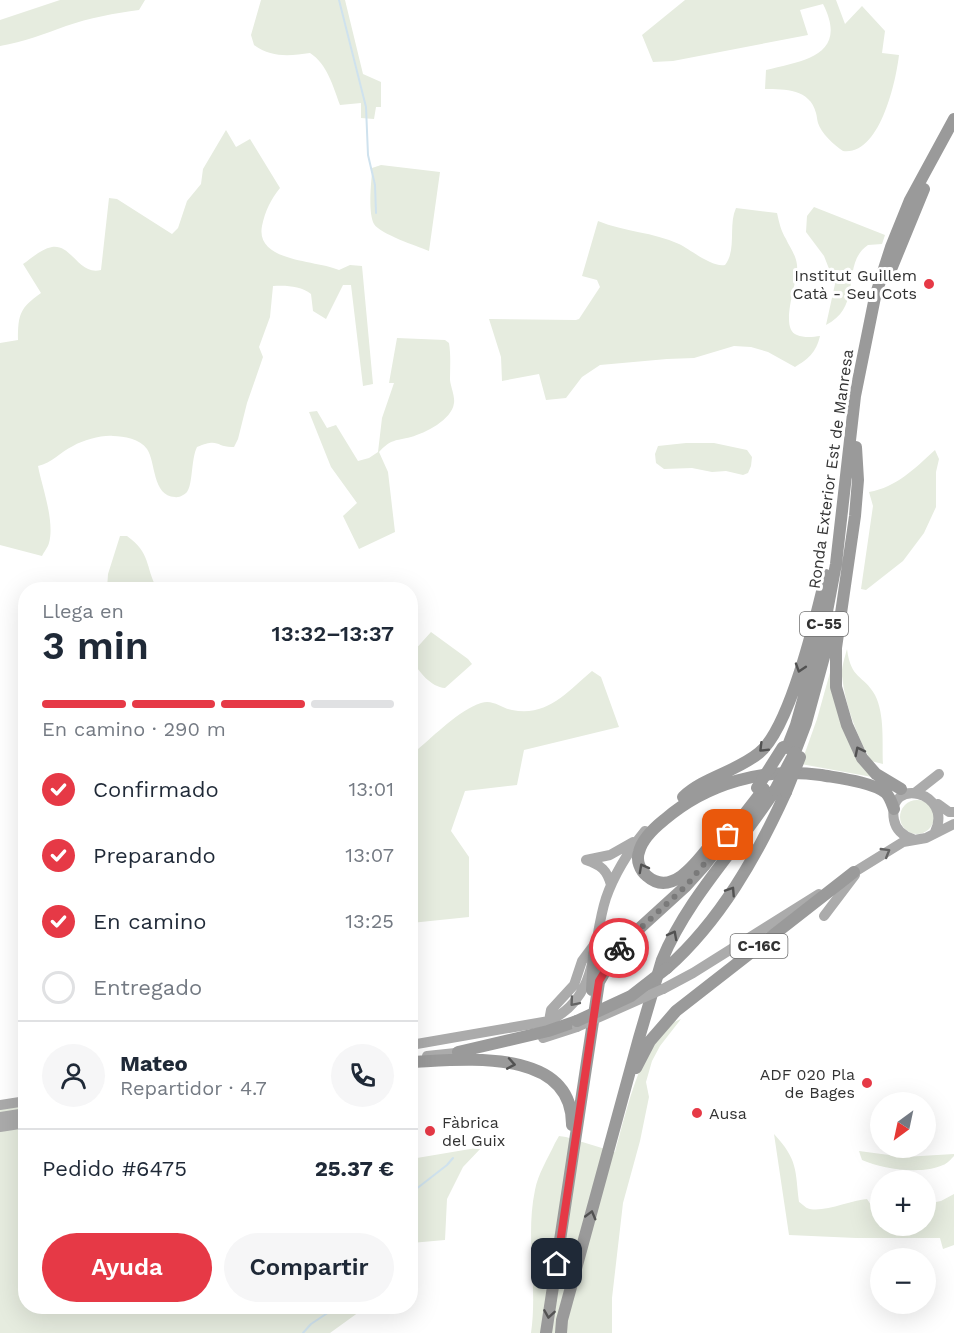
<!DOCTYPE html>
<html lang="es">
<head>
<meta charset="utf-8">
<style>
  body { margin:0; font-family:"Work Sans",sans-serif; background:#f6f6f7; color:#1f2937; height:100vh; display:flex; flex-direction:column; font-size:22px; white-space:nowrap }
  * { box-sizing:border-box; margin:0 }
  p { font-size:20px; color:#747a83 }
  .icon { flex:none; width:33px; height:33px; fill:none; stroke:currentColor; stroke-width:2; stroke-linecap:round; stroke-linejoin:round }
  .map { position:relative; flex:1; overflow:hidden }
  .side { position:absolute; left:18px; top:582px; width:400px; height:732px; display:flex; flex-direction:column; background:#fff; border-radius:24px; box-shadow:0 6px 24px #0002 }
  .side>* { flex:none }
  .needle { width:39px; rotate:213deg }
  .buttons { position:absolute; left:870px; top:1092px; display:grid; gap:12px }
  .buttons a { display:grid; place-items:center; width:66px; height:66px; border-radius:50%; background:#fff; box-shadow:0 6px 24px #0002; font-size:30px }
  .pin { position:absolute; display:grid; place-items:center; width:51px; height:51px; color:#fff; margin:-26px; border-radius:12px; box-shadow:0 3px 9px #0006 }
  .courier { position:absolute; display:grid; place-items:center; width:60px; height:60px; margin:-30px; border:4px solid #e63946; border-radius:50%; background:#fff; color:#222; box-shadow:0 2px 8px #0007 }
  .summary em { font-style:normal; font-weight:600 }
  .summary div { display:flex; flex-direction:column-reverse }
  .summary { display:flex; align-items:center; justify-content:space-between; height:102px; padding:0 24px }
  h1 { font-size:39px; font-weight:600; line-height:45px }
  .bar { display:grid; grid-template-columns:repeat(4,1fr); gap:9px 6px; align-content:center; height:72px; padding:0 24px }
  .bar i { height:8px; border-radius:4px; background:#e0e1e3 }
  .bar .on { background:#e63946 }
  .bar p { grid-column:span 4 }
  .line { display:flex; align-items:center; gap:15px; padding:0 24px; border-top:2px solid #e0e1e3 }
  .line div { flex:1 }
  .round { display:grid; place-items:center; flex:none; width:63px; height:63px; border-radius:32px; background:#f6f6f7 }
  ol { padding:0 24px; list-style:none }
  li { display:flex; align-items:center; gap:18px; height:66px }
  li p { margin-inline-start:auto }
  li .icon { padding:6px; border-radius:50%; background:#e63946; color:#fff; stroke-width:4 }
  li:last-child { color:#747a83 }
  li i { width:33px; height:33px; border:3px solid #e0e1e3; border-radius:50% }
  .cta { display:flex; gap:12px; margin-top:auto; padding:12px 24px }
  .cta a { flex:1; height:69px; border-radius:36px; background:#e63946; color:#fff; font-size:24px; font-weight:600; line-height:69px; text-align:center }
  .cta a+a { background:#f6f6f7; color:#1f2937 }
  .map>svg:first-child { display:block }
  .green { fill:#e6ecdf }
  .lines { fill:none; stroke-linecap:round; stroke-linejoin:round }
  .stream { stroke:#cfe2ee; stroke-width:2 }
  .major { stroke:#ababab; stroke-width:10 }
  .highway { stroke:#9a9a9a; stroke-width:12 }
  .major-bridge { stroke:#ababab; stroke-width:10 }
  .highway-bridge { stroke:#9a9a9a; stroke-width:12 }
  .oneway { stroke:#525252 }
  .oneway2 { stroke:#636363 }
  .done { stroke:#7a7a7a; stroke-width:6; stroke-dasharray:0 10.8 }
  .route { stroke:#e63946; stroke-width:8 }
  .poi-dot { fill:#e63946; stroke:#fff; stroke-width:2 }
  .labels { text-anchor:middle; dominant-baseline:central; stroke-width:6; stroke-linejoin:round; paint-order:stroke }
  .shield { fill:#fff; stroke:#707070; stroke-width:1.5 }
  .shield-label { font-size:15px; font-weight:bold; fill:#333 }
  .poi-label { font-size:16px; fill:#333; stroke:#fff; text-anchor:end }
  .street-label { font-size:16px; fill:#333; stroke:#fff }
</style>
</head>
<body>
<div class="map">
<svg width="954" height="1333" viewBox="0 0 954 1333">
  <rect width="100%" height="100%" fill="#fff"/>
  <path class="green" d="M 60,0 L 145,0 L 139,10 C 115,13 89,18 66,26 C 44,34 24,42 0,46 L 0,20 Z
    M 261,0 L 345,0 L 363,74 L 381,82 L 381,107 L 376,107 L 374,119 L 361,118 L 361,103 L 340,105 C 333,86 327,64 310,53 C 290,56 272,58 254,45 L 251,35 Z
    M 685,0 L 836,0 L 845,24 L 862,6 L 885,31 L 882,53 L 899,55 C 896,81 880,156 843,151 C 834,145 821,133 818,123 C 817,120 817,116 816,113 C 810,89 785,89 765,89 L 766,70 C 804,61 849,55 823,4 L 800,10 L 808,35 L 673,61 L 653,62 L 642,35 Z
    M 226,130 L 236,147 L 250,139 L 280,188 C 271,199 265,211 262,226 C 255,262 316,260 339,270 L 350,265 L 362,266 L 373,384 L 363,386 L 351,285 L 343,285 L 326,319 L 313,311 L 311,294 C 301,286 286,285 273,286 L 270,317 L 259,347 L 263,357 L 247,403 L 238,439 L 234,447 C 216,448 220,437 197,447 C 191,459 193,484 187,492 C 184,495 179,498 175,497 C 152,496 156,462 147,449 C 140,439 124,436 113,436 C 102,435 84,440 73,446 C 60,452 52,463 38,466 C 42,487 55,521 49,543 C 48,547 44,552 42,556 L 0,545 L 0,343 L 18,340 C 18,314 20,308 41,293 L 23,264 C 32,258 41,249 52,247 C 72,244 79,276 101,270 L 109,198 L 117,199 L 172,234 L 178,228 L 187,201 L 201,184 L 203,169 Z
    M 381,165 L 440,172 L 429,251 C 417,246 380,234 374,224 C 368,213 371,185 372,172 L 372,168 Z
    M 814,207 L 885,235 L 882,244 L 868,245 C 840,264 864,306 826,325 L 835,284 L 824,256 L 806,232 L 807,216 Z
    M 736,208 L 777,213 C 779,222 781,231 786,239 C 790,248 796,255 797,265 C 799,280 778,328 797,335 C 804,338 813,337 820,336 C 816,353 808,359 795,367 L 768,352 L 751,347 L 734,346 L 694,358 L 667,359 L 600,365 L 582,377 L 566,398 L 546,400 L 539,374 L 502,381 L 501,357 L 489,319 L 576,320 L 579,319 L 600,287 L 597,280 L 582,276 L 598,221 C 625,232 653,232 679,244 C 691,250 713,268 725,265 C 737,250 728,225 736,208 Z
    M 397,338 L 445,340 L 449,343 C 451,355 450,368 450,380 C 451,388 455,396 454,403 C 452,420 425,433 411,437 C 395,441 391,439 379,452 L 388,472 L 395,532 L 359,549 L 343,516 L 357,503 L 331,467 L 309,412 L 317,411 L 327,428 L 336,425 L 358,461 L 369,458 L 378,452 L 382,418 L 394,383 L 389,383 Z
    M 686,443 L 714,443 L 747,450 L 752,457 L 751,466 L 748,473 L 743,475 L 726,471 L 712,472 L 692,468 L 664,469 L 656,463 L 655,454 L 658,446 Z
    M 935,450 L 939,459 L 936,472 L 936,507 L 924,533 L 903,561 L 866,590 L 861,589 L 873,506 L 869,492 C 897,487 914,469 935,450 Z
    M 120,536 L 127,536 C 151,553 145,566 157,589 L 107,589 L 108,574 Z
    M 431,632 L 468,659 L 472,664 L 445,688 C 431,687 419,672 412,660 L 413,652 Z
    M 847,649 C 851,680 863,674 875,695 C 885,715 882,743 883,764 L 871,761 C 857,736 845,705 842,676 C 841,668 845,657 847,649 Z
    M 831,669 L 872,777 L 801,764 L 817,719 Z
    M 592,671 L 601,677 L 619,727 L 524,750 L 517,785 L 465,791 L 451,831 L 469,857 L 469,917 L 411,923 L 411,749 L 417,750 C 435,735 459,710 481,703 C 493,699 501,708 512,710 C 548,717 567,692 592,671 Z
    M900 817a17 17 0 1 1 34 0a17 17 0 1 1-34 0Z
    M 681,1019 L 660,1046 L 652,1061 L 646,1082 L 649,1097 L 640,1141 L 623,1203 L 612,1298 L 612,1333 L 531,1333 C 538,1286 525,1237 535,1190 C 538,1174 548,1158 555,1143 L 559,1136 L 566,1137 L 615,1152 C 626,1115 642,1032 681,1019 Z
    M 25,1100 L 26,1306 L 362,1307 L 359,1312 L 330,1333 L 0,1333 L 0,1104 Z
    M 774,1134 C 798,1160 795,1169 799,1202 C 800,1202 806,1208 807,1208 C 821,1214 851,1200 867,1199 L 875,1211 L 880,1210 L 880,1226 L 926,1226 L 926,1204 L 941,1201 L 954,1194 L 954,1245 L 943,1249 L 940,1238 L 856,1238 L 789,1235 Z
    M 482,1147 L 463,1167 L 447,1199 L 445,1240 L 411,1243 L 411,1159 Z
    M 859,1151 L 904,1157 L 954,1154 L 954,1156 C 951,1159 947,1164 943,1165 C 922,1175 882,1169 862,1160 Z"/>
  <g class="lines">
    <path class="stream" d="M 339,0 L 366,107 L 368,155 L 375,185 L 376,213
      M 411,1193 L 447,1165 L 453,1158
      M 303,1333 L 311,1324 L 338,1306"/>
    <path class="major" d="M 916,792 L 939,774
      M 938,804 L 949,812 L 954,812
      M 913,839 C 903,836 896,830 894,820 C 886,775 954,792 935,832
      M 586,860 L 610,855 L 633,842
      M 586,860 C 601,865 607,870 611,885
      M 848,876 L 903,842 L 926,838 L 954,824
      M 824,916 L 855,875
      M 663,989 L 693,973 L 819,894
      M 549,1021 L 551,1010 L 574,985 L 582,961 L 594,945
      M 543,1038 L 577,1027
      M 411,1045 L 549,1021 C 600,997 591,944 606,898 C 615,872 628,852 645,831
      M 427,1056 L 465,1052
      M 0,1105 L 26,1101
      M 0,1117 L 26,1113
      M 0,1127 L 26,1123"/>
    <path class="highway" d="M 892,267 L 924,189
      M 856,447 L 858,480 L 855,516 L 836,648 L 836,687 L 847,725 L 862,758 L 876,774 L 901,789
      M 787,748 L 796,725 L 825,622 L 836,564 L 855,396 L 875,297 L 891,247 L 910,200 L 954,119
      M 795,752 L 806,723 L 833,624
      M 683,797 C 704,777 736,772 759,753 C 790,728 816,617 826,575
      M 720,833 C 704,851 675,901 647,876 C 640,871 636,860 639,852 C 642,839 654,828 664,820 C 707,783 764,767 821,775 C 837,778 873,782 886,793 C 890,797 892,804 894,809
      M 667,968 C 720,921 757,856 786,792
      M 592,990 L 594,954
      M 458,1052 L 548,1031 L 577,1021
      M 411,1062 C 462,1060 573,1046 572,1125
      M 636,1068 L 650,1041 L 676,1011 L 854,872
      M 546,1333 L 599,982 L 619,947 L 686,886 L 704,866 L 764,789
      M 561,1333 L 562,1320 L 639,1038 L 662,960 C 688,897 738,848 775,790"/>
    <path class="major-bridge" d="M 577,1027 L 663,989"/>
    <path class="highway-bridge" d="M 757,788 L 783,747
      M 775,790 L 795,752
      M 786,792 L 800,757
      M 577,1021 L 631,996 L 667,968"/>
  </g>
  <defs><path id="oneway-chevron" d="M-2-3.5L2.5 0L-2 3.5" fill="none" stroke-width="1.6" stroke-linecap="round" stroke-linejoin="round" transform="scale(1.5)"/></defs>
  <g class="oneway">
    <use href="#oneway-chevron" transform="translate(800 668) rotate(108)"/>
    <use href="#oneway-chevron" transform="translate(763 748) rotate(135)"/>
    <use href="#oneway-chevron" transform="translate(859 751) rotate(-117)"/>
    <use href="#oneway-chevron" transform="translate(643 868) rotate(-118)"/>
    <use href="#oneway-chevron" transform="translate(731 891) rotate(-57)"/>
    <use href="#oneway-chevron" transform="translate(673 935) rotate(-62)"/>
    <use href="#oneway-chevron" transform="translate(511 1064) rotate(10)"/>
    <use href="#oneway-chevron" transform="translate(591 1215) rotate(-75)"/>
    <use href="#oneway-chevron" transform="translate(549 1314) rotate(99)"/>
  </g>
  <g class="oneway2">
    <use href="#oneway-chevron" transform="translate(886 852) rotate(-31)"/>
    <use href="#oneway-chevron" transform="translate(574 1002) rotate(130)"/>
  </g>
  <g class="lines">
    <path class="done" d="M 619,948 L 686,886 L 728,835"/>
    <path class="route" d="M 557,1264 L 599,981 L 619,948"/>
  </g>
  <g class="poi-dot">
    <circle cx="929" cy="284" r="6"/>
    <circle cx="867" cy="1083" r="6"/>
    <circle cx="697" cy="1113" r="6"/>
    <circle cx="430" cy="1131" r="6"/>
  </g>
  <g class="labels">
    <g class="shield">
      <rect x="800" y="612" width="48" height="24" rx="4.5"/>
      <rect x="730.5" y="934" width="57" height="24" rx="4.5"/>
    </g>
    <g class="shield-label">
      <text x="824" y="624">C-55</text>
      <text x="759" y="946">C-16C</text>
    </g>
    <g class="poi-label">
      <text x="917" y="275">Institut Guillem<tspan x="917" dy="18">Catà - Seu Cots</tspan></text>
      <text x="855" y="1074">ADF 020 Pla<tspan x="855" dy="18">de Bages</tspan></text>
      <text x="709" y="1113" text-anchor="start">Ausa</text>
      <text x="442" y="1122" text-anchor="start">Fàbrica<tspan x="442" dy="18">del Guix</tspan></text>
    </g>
    <g class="street-label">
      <text transform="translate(831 469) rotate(-82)">Ronda Exterior Est de Manresa</text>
    </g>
  </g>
</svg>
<div class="buttons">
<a><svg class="needle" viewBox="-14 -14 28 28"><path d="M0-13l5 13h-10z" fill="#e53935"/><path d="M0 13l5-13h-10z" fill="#747a83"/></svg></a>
<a>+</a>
<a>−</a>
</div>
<div class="pin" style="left:728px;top:835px;background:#ea580c"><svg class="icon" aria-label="bag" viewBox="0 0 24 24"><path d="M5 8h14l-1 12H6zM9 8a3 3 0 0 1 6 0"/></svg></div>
<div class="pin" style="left:557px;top:1264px;background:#1f2937"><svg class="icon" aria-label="home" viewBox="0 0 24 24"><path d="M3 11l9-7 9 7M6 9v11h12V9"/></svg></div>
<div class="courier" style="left:619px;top:948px"><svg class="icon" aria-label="bike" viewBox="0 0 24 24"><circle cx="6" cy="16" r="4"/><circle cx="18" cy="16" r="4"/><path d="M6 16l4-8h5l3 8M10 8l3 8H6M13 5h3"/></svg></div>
<section class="side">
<div class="summary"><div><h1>3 min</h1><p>Llega en</p></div><em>13:32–13:37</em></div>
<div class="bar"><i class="on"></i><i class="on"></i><i class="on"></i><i></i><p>En camino · 290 m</p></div>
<ol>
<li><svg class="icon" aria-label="check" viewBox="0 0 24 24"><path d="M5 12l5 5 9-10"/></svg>Confirmado<p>13:01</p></li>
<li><svg class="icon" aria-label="check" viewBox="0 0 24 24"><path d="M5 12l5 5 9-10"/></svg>Preparando<p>13:07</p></li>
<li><svg class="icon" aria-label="check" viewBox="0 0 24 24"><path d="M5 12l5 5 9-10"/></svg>En camino<p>13:25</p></li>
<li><i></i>Entregado</li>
</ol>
<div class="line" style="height:108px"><a class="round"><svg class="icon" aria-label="person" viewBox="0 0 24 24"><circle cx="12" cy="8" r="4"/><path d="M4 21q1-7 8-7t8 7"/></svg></a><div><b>Mateo</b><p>Repartidor · 4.7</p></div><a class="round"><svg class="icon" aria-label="phone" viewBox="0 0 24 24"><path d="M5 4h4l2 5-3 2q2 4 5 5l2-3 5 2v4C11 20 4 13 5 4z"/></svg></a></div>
<div class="line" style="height:78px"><div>Pedido #6475</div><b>25.37 €</b></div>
<div class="cta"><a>Ayuda</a><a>Compartir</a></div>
</section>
</div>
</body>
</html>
